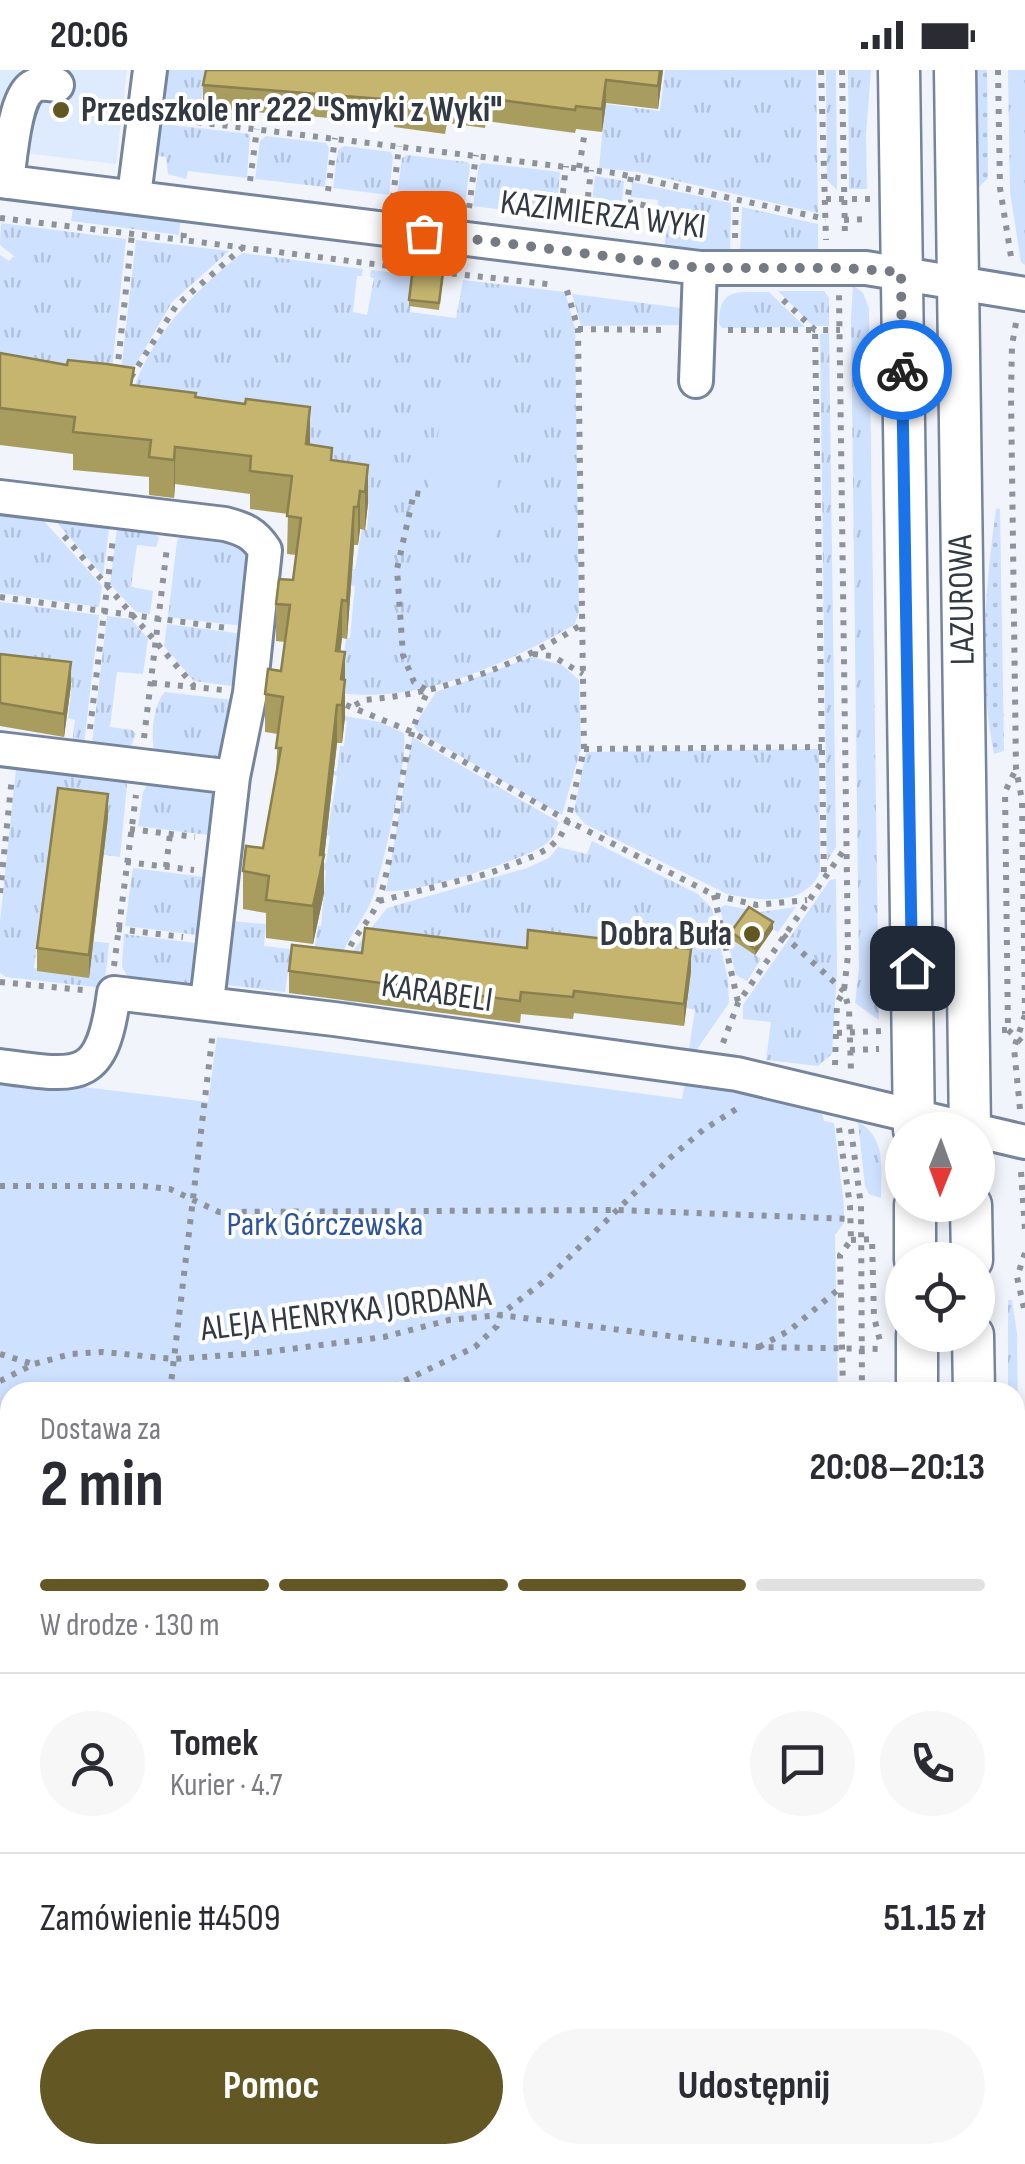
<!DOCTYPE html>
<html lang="pl">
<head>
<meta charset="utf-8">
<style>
  body { margin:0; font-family:"Sofia Sans Condensed",sans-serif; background:#f7f7f7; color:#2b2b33; height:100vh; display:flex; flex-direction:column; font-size:38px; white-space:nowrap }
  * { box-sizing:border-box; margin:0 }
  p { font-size:32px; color:#7c7c81 }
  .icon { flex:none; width:55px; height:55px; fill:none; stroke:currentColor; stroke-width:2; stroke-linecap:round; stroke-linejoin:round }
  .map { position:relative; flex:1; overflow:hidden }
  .panel { position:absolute; left:0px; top:1312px; width:1025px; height:782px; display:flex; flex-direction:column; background:#fff; border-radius:30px 30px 0 0; box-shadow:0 5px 15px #0003 }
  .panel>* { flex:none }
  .needle { width:65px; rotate:181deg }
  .tools { position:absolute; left:885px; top:1042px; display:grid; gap:20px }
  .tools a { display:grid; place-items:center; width:110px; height:110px; border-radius:50%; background:#fff; box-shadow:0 5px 15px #0003; font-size:50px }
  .pin { position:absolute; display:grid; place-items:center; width:85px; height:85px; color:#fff; margin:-42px; border-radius:20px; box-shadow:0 5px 15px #0006 }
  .courier { position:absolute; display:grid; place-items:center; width:100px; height:100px; margin:-50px; border:8px solid #1a73e8; border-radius:50%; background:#fff; color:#222; box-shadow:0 2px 12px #0007 }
  .headline em { font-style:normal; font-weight:700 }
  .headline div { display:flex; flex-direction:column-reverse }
  .headline { display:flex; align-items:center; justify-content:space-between; height:170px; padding:0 40px }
  h1 { font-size:65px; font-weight:700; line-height:75px }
  .bar { display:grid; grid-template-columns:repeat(4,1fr); gap:15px 10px; align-content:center; height:120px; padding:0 40px }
  .bar i { height:12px; border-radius:8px; background:#e1e1e2 }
  .bar .active { background:#635724 }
  .bar p { grid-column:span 4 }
  .line { display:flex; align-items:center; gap:25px; padding:0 40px; border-top:2px solid #e1e1e2 }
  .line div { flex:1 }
  .round { display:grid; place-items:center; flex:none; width:105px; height:105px; border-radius:52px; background:#f7f7f7 }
  .action { display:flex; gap:20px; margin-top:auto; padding:20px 40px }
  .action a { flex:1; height:115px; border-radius:60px; background:#635724; color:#fff; font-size:40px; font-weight:700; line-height:115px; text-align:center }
  .action a+a { background:#f7f7f7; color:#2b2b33 }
  .status { display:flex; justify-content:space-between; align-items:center; height:70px; padding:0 50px; background:#fff; direction:ltr }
  .status svg { height:28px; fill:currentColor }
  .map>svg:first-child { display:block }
  .built { fill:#deeafe }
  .grass { fill:url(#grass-tufts) }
  .park { fill:#cee1ff }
  .garden { fill:url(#garden-dots) }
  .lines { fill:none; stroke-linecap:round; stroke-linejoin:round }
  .minor-casing { stroke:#76849c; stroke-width:38 }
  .major-casing { stroke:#76849c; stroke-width:45 }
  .path { stroke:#8e939b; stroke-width:6; stroke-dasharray:5 8; stroke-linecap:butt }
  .minor { stroke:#fff; stroke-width:32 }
  .major { stroke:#fff; stroke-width:40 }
  .wall { fill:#a99c5f }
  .shaded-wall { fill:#8a7f4e }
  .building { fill:#c5b56f; stroke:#8a7f4e; stroke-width:2.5 }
  .done { stroke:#757a83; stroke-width:10; stroke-dasharray:0 18 }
  .route { stroke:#1a73e8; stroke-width:12 }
  .poi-dot { fill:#635724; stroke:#fff; stroke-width:4 }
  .labels { text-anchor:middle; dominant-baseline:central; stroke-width:8; stroke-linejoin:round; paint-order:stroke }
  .poi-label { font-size:35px; font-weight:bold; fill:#323943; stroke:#fff; text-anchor:start }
  .street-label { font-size:35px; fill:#323943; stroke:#fff }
  .park-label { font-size:35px; fill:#2c5499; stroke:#fff }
</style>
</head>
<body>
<div class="status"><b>20:06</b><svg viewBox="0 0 49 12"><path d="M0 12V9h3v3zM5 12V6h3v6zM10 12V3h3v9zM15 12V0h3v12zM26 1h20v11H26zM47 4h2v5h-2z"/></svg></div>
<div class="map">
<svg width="1025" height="2094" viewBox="0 0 1025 2094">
  <defs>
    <pattern id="grass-tufts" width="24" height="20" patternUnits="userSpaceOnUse" patternTransform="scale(2.5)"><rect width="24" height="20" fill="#cee1ff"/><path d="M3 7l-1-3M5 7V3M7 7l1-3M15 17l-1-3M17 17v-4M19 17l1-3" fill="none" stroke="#b1c2dc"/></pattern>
    <pattern id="garden-dots" width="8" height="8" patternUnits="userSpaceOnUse" patternTransform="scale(2.5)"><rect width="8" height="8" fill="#cee1ff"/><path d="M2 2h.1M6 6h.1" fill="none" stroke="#b1c2dc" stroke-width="1.8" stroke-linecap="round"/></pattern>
  </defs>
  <rect width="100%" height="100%" fill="#f1f4fa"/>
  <path class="built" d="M 0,0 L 127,0 L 116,94 L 0,80 Z
    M 0,1613 L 10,1615 L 8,2063 L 0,2062 Z"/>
  <path class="grass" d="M 161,0 L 210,0 L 204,13 L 201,38 L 249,44 L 247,53 L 156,40 Z
    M 665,0 L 816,0 L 818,143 L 638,102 L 599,98 L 605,34 L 660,41 Z
    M 826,0 L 836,0 L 837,120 L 827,110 Z
    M 848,0 L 871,0 L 866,65 L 867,119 L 849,119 Z
    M 1008,0 L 1025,0 L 1025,195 L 1021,192 L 1010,122 Z
    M 155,53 L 250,64 L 247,108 L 188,101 L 186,109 L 168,104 L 166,87 L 152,85 Z
    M 266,66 L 326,73 L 329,78 L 325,117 L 255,109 L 260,71 Z
    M 344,76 L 391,82 L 393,87 L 389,125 L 333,118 L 338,80 Z
    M 407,85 L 467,92 L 470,95 L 465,134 L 397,126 L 402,88 Z
    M 482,93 L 560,102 L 556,146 L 473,136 L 479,95 Z
    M 595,106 L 624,111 L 620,154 L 590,150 Z
    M 632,112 L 731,133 L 730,184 L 664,178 L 670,142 L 657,140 L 658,130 L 631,127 Z
    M 74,132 L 181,144 L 179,165 L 71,151 Z
    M 742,137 L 818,154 L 818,181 L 740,183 Z
    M 1,153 L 126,169 L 108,335 L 0,315 L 0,185 L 9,191 L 14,186 L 0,175 Z
    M 136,170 L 229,181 L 172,232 L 129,306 L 121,300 Z
    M 242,183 L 363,199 L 362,206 L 357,206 L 353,242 L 367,245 L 374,208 L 370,207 L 371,200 L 413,205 L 410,242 L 456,248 L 463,210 L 565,222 L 575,258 L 579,543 L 574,555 C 506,594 420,634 340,623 L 346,568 L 350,568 L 355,516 L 348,515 L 350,499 L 355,499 L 362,459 L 367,459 L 369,434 L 339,430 L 132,323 C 152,264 194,222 242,183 Z
    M 853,215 L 863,223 L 869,238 L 879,950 L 855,933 L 859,899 L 851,249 Z
    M 778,221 L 824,221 L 829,228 L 829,256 L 813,256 Z
    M 769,222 L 805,257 L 722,258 L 719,254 C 719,216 738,223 769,222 Z
    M 572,224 L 682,238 L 683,255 L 581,256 Z
    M 829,263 L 836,777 L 827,791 L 820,264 Z
    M 0,437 L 36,442 L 102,516 L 99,537 L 0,523 Z
    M 48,442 L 110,450 L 103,506 Z
    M 118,450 L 152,458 L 159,468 L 156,477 L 137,475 L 131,517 L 153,521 L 150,544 L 136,542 L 110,514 Z
    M 183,463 L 227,464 L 249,480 L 243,556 L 168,547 L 177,471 Z
    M 0,532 L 99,545 L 83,683 L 71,682 L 75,650 L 68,648 L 72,613 L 0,604 Z
    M 107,546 L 131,549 L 148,569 L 143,604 L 117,602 L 110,657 L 132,660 L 136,664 L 130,678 L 91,683 Z
    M 167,554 L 243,564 L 237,613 L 232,616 L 194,611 L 164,576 Z
    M 532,587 L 562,595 L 579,610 L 581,678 L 562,745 L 417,661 L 414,656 L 436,622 Z
    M 165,622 L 233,630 L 222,690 L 155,685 C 150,668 153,634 165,622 Z
    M 344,646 L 380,652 L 404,663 C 408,690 383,795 374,824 C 364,853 343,869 338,900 L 289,895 L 285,922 L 226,915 L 222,897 L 229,851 L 266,854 L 264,876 L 314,882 L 318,856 L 321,856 L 326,800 L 319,799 L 320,793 L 326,793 L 330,766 L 327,765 L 337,706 L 330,704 L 331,701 L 337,701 L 340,676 L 344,676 L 347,651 L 344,650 Z
    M 412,667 L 559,752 C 556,759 554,767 547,773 C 525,791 414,824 386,821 Z
    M 819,679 L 820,801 C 807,837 758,831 727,824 L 585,754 L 574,741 L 586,682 Z
    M 17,689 L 120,706 L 127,715 L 120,787 L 98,784 L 55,738 L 34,898 L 87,906 L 87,871 L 109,873 L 104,918 L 6,907 L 0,903 L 0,852 Z
    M 150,711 L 217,721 L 216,766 L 138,756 L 143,722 Z
    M 592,771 L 698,824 L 712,839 L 728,910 L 729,933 L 695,982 L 688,985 L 695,940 L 687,938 L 690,904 L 363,880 L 356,933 L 344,931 L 352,882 L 387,838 L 527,798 L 549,788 L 558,777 L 587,784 Z
    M 133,798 L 212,808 L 205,866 L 125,856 Z
    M 836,809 L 837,901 L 832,984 L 818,996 L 766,990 L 771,952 L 743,949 L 743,935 L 830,810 Z
    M 725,835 L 760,842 L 796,837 L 778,862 L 749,844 L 731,869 L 761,889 L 747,911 L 736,905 L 720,838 Z
    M 124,864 L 203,874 C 201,892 200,907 185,919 L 131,912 L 122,897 Z
    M 858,1052 C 887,1068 881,1099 881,1128 L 869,1124 L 865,1116 Z
    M 1008,1230 L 1012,1230 L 1017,1264 L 1021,1592 L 1015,1665 L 1021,2094 L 1006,2094 L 1006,2085 L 1015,2085 L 1015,1322 L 1008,1322 Z
    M 639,2085 L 842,2085 L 842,2094 L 638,2094 Z"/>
  <path class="park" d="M 447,317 L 503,325 L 494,475 L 421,457 Z
    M 217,967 L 682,1029 L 686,1007 L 822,1044 L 824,1051 L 834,1053 L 844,1136 L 844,1153 L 835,1165 L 838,1322 L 10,1322 L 10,1615 L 0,1613 L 0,1007 L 208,1032 Z"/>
  <path class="garden" d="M 976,0 L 987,0 L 988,108 L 979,117 Z
    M 996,439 L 1000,439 L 1004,681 L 994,684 C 978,602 985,521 996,439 Z"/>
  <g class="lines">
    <defs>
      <path id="minor" d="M 0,111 L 700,198 L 866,198 L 1025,224
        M 7,112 C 10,91 14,28 32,17 C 39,12 49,14 57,15
        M 134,126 L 150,0
        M 696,311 L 700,198
        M 0,427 L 225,454 C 244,459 254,463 265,480 L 250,623 L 233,707 L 207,932
        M 0,679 L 233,707
        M 0,996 C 81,1007 102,1013 114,923 L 334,949 L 737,1004 L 973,1060
        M 978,1061 L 1025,1072
        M 629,2094 L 630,2085"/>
      <path id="major" d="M 899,0 L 914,1060
        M 955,0 L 970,1060
        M 915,1135 L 915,1190
        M 971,1135 L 972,1190
        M 917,1265 L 917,1322
        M 973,1265 L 974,1322
        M 929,2085 L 929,2094
        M 983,2085 L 983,2094"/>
    </defs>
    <use href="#minor" class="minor-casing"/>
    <use href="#major" class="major-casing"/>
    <path class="path" d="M 821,0 L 826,170
      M 842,0 L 845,169
      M 998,0 L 1000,118 L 1012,193
      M 171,49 L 615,103 L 826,149
      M 579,98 L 585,61
      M 631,107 L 627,132 L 648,136 L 657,142 L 654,161
      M 250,111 L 257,59
      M 328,121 L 335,68
      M 393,128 L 399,76
      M 826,129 L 870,129
      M 469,138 L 476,85
      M 0,148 L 183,170
      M 560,149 L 566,96
      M 844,150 L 868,149
      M 585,153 L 591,100
      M 184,163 L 183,170 L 421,200
      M 735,168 L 736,131
      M 439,202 L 555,215
      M 783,230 L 815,260 L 840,260
      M 1016,253 L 1012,275 L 1011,325 L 1016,699 L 1022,730 L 1025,944
      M 578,259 L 669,260
      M 728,260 L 815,260 L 824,806
      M 117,302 L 132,164
      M 131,307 L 176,236 L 242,178
      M 64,466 L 194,616
      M 0,527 L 227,558
      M 533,584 L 552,586 L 583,604
      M 152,613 L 223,620
      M 346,635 L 410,661 L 568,751 L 714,825 L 757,835 L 807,830
      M 355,635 L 364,630 C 440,624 517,596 581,555
      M 90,659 L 113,468
      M 144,668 L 167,477
      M 584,679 L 822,677
      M 130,759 L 195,767
      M 126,792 L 194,800
      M 166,797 L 170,764
      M 0,823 L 12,707
      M 714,825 L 738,932
      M 379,831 L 490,803 L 534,786 L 549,778 L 560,767 L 568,751 L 584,679 L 578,259 L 566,217
      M 117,859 L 183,867
      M 783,865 L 844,921 L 849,939 L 851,1001
      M 345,888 C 352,866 373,849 380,827 C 401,759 396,685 428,621 L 414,612 L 403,585 L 397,499 L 414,423 L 427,425
      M 114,896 L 136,725
      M 0,912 L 83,920
      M 1002,960 L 1008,960 L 1005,722 L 1015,701
      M 1008,960 L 1025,975
      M 837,963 L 881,961
      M 723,973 L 738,933 L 846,777
      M 850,980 L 879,979
      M 835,995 L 837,933 L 844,921 L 848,885 L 839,225
      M 1020,1039 L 1014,978 L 1025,945
      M 839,1058 L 850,1136 L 851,1170 L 840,1185 L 843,1322
      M 851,1059 L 861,1136 L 862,1322
      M 1021,1102 L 1025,1160
      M 0,1116 L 142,1116 L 170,1119 L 219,1142 L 617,1140 L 851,1149
      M 851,1170 L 872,1169 L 874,1247 L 880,1271
      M 1025,1183 L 1017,1207 L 1025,1243
      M 759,1277 L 790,1260 L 840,1218
      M 0,1284 L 33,1294
      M 0,1311 L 34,1294 L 71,1284 L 103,1282 L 174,1289 L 259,1283 L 384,1267 L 449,1250 L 500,1245 L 758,1277 L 882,1279
      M 170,1322 L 213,961
      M 381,1322 L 475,1277 L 497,1256 L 500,1245 L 548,1208 L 670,1088 L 703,1060 L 741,1036
      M 0,1408 L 10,1427
      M 0,1503 L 10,1499
      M 0,1570 L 10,1571
      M 1025,1623 L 1020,1657 L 1025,2008
      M 0,2066 L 10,2067
      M 237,2085 L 310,2094
      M 850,2085 L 850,2094
      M 871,2085 L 871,2094
      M 89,2094 L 90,2085
      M 325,2094 L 326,2085"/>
    <use href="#minor" class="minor"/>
    <use href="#major" class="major"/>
  </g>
  <path class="wall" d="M 206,0 L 663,0 L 658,39 L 606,33 L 602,62 L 576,59 L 575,63 L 486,51 L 485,58 L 447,53 L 445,64 L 394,57 L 394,53 L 203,38 L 203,15 Z
    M 443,208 L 439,240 L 409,236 L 409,230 Z
    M 0,283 L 134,315 L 196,327 L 310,375 L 332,391 L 368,395 L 368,433 L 365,460 L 360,459 L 358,475 L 354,475 L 347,569 L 342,568 L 340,581 L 345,582 L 345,647 L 342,673 L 337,673 L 324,788 L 324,823 L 313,874 L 266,868 L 266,843 L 243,839 L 243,801 L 263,778 L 276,703 L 278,664 L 265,662 L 265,624 L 281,601 L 285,572 L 276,571 L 276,534 L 293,510 L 296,485 L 287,484 L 288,444 L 250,439 L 250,424 L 175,414 L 174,428 L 149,425 L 149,407 L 73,400 L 73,384 L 0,375 Z
    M 0,584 L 71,615 L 64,667 L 0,656 Z
    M 108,747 L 89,908 L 37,901 L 37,878 Z
    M 773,859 L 755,885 L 731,869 L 731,862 Z
    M 362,883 L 691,901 L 684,956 L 574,943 L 573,949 L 521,944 L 520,953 L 289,923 L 289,901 Z
    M 437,2085 L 611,2085 L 610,2094 L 528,2094 L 465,2085 L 463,2094 L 437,2094 Z"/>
  <path class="shaded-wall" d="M 660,0 L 663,0 L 658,39 L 658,16 Z
    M 606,10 L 606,33 L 602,62 L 602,39 Z
    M 310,337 L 310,375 L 306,374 Z
    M 175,377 L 175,414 L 174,428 L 174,390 Z
    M 368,395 L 368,433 L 365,460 L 365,422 Z
    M 360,421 L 360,459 L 358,475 L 358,437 Z
    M 354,437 L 354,475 L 347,569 L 347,531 Z
    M 342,530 L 342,568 L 336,618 L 336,581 Z
    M 345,582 L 345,647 L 342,673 L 341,609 Z
    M 71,592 L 71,615 L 64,667 L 64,644 Z
    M 337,635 L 337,673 L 324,788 L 324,823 L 313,874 L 313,836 Z
    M 108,724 L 108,747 L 89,908 L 89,885 Z
    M 773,852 L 773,859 L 755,885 L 755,879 Z
    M 691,879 L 691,901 L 684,956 L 684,934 Z"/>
  <path class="building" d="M 206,0 L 660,0 L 658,16 L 606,10 L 602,39 L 576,36 L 575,40 L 486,28 L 485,35 L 447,30 L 445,41 L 394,34 L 394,30 L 203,15 Z
    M 431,194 L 443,202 L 439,233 L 409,230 L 413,198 Z
    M 0,283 L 67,295 L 68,290 L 107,294 L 134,298 L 131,315 L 196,323 L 195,327 L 245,334 L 246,329 L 310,337 L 306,374 L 332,378 L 331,390 L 368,395 L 365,422 L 360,421 L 358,437 L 354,437 L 347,531 L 342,530 L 336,581 L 345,582 L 341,609 L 345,610 L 342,635 L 337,635 L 320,785 L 324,785 L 313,836 L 266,830 L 269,806 L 243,801 L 246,776 L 263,778 L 281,678 L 276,678 L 283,627 L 265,624 L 268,599 L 281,601 L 290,535 L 276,534 L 279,509 L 293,510 L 301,448 L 287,446 L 292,406 L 250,401 L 251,386 L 175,377 L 174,390 L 149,387 L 151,370 L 73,362 L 75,347 L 0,338 Z
    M 0,584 L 71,592 L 64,644 L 0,633 Z
    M 58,718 L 108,724 L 89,885 L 37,878 Z
    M 749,837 L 773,852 L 755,879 L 731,862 Z
    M 365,858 L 527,878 L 528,860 L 691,879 L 684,934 L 574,921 L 573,927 L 521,922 L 520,931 L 289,901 L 292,875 L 362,883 Z"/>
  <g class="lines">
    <path class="done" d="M 424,163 L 700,198 L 845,198 L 901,202 L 902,300"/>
    <path class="route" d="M 902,300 L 912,898"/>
  </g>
  <g class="poi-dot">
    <circle cx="61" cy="40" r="10"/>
    <circle cx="752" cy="864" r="10"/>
  </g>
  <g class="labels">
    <g class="poi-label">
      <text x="81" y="40">Przedszkole nr 222 "Smyki z Wyki"</text>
      <text x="732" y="864" text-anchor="end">Dobra Buła</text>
    </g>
    <g class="street-label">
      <text transform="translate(603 145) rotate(7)">KAZIMIERZA WYKI</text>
      <text transform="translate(962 530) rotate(-91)">LAZUROWA</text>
      <text transform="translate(437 923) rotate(8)">KARABELI</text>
      <text transform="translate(346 1242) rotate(-7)">ALEJA HENRYKA JORDANA</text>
    </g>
    <g class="park-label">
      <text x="325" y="1154">Park Górczewska</text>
    </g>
  </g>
</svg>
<div class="tools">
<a><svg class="needle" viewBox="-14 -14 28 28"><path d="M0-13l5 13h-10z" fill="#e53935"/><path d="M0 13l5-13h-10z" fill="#7c7c81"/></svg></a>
<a><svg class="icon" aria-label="locate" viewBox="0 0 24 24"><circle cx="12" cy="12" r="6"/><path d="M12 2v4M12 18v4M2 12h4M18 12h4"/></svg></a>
</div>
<div class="pin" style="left:424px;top:163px;background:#ea580c"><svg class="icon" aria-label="bag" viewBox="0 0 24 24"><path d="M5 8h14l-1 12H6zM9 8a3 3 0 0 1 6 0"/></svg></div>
<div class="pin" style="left:912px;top:898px;background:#1f2937"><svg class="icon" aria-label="home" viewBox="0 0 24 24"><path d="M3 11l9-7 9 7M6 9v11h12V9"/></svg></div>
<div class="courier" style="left:902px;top:300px"><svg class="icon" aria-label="bike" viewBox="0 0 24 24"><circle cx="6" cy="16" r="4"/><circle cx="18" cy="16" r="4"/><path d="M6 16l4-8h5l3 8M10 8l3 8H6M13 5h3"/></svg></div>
<section class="panel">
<div class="headline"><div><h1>2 min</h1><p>Dostawa za</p></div><em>20:08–20:13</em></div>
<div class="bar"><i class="active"></i><i class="active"></i><i class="active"></i><i></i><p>W drodze · 130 m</p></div>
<div class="line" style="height:180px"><a class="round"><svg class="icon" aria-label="person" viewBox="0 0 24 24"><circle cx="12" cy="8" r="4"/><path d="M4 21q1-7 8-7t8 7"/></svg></a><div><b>Tomek</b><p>Kurier · 4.7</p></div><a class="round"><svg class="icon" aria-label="chat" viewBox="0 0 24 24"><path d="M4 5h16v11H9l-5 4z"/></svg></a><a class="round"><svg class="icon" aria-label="phone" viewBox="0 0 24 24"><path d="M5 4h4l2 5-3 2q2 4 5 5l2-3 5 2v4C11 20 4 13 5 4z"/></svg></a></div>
<div class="line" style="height:130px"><div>Zamówienie #4509</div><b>51.15 zł</b></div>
<div class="action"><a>Pomoc</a><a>Udostępnij</a></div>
</section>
</div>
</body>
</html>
